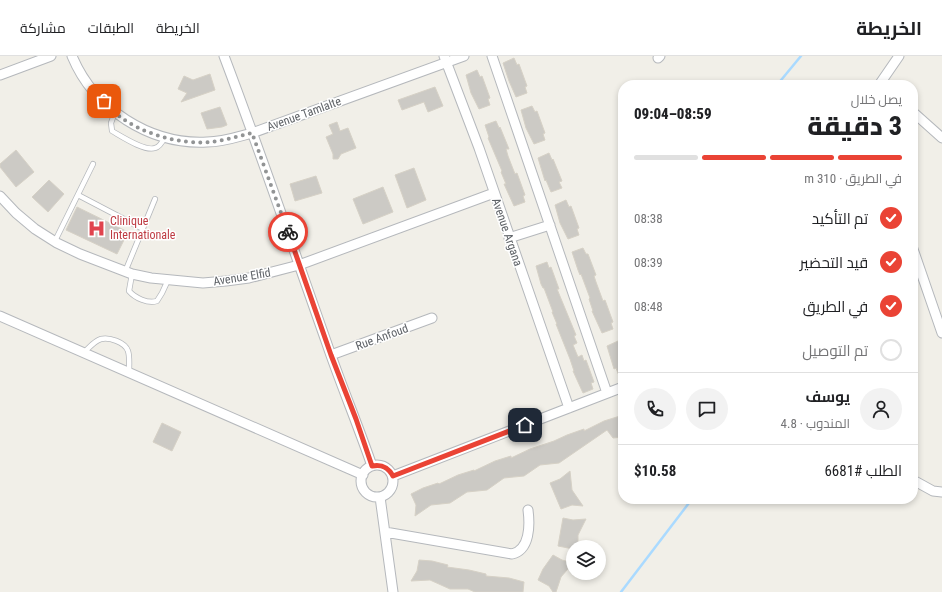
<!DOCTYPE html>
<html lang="ar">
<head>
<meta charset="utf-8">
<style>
  body { margin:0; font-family:"Roboto Condensed",Cairo,sans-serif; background:#f2f2f2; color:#202124; direction:rtl; height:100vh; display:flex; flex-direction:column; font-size:15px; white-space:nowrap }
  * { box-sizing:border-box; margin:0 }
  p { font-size:13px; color:#757577 }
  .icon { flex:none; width:22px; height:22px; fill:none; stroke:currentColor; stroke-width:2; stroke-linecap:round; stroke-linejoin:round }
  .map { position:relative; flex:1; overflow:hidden; direction:ltr }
  .drawer { position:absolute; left:618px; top:24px; width:300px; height:424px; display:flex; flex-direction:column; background:#fff; border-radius:16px; box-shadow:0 2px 6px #0003; direction:rtl }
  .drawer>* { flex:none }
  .buttons { position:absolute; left:566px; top:484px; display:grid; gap:8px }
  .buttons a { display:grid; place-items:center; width:40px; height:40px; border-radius:50%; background:#fff; box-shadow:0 2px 6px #0003; font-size:20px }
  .pin { position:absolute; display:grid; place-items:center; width:34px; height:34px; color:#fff; margin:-17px; border-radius:8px; box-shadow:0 2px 6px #0006 }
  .courier { position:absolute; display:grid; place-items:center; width:40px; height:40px; margin:-20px; border:3px solid #ea4335; border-radius:50%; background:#fff; color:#222; box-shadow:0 1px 5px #0007 }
  .summary em { font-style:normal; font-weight:800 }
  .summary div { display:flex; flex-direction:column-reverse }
  .summary { display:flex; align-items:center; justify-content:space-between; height:68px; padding:0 16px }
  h1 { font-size:26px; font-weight:800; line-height:30px }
  .bar { display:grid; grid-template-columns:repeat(4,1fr); gap:6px 4px; align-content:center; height:48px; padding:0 16px }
  .bar i { height:5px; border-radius:3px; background:#e0e0e0 }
  .bar .selected { background:#ea4335 }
  .bar p { grid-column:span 4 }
  .line { display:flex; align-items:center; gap:10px; padding:0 16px; border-top:1px solid #e0e0e0 }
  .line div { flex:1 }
  .round { display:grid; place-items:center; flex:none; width:42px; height:42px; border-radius:21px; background:#f2f2f2 }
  ol { padding:0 16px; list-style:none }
  li { display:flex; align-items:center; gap:12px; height:44px }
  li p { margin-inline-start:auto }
  li .icon { padding:4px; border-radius:50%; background:#ea4335; color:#fff; stroke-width:4 }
  li:last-child { color:#757577 }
  li i { width:22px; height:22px; border:2px solid #e0e0e0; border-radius:50% }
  header { display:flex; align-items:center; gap:24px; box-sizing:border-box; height:56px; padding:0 20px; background:#fff; border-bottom:1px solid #e0e0e0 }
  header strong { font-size:19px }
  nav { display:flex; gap:22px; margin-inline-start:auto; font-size:14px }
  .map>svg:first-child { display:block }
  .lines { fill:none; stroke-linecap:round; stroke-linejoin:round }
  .stream { stroke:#aadaff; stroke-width:2.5 }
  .building { fill:#cccac5; stroke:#d6d1c6 }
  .service-casing { stroke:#b5b8bc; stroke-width:6 }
  .minor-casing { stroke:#b5b8bc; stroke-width:11 }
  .service { stroke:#fff; stroke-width:4.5 }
  .minor { stroke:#fff; stroke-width:9 }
  .done { stroke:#929495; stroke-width:4; stroke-dasharray:0 7.2 }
  .route { stroke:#ea4335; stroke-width:5 }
  .labels { text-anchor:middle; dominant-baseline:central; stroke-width:3; stroke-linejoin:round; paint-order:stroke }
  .street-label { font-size:12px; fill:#5f6368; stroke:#fff }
  .health-label { font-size:12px; fill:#be3a42; stroke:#fff; text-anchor:start }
</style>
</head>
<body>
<header>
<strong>الخريطة</strong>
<nav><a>الخريطة</a><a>الطبقات</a><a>مشاركة</a></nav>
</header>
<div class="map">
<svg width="942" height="536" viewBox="0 0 942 536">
  <rect width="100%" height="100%" fill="#f1efe8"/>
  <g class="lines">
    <path class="stream" d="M 777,29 L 801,0
      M 621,536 L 692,443"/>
  </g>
  <path class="building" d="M 514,2 L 517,9 L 519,8 L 527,30 L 525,31 L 527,37 L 516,41 L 509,25 L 503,7 Z
    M 477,14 L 480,21 L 482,20 L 490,42 L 488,43 L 490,49 L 479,53 L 471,37 L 466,19 Z
    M 210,18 L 215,34 L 181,46 L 187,37 L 178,33 L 184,20 L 193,24 Z
    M 435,31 L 443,50 L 428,56 L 424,46 L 402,54 L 398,44 Z
    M 532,50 L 535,56 L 537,55 L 545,77 L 543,78 L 545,84 L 534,88 L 526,72 L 521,54 Z
    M 220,51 L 227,69 L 222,71 L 207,73 L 201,57 Z
    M 496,65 L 499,72 L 500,71 L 509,93 L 506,93 L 508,100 L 515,118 L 517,117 L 525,139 L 523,140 L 525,146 L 514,150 L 504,128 L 506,128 L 501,116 L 502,115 L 488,82 L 489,81 L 485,69 Z
    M 337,66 L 340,75 L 348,72 L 356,92 L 341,98 L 338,103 L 333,103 L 333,98 L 326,81 L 333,78 L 329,69 Z
    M 16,94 L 34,116 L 16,131 L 0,111 L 0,108 Z
    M 549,97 L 552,104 L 553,103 L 562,125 L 559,126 L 562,132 L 551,136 L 546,124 L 545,125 L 538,102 Z
    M 414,112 L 426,144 L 407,152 L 395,119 Z
    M 316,120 L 322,137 L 295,145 L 290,128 Z
    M 49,124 L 64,138 L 48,156 L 32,141 Z
    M 383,131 L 393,156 L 363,168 L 353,143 Z
    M 566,144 L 569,151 L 571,150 L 579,172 L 577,173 L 579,179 L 568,183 L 560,167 L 555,149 Z
    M 77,151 L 128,176 L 117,198 L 66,174 Z
    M 583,192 L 586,198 L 588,198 L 596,219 L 594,220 L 596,226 L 603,245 L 605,244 L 613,266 L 611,267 L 613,273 L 602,277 L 592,255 L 593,255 L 589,243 L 590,242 L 581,218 L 580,219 L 578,214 L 572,196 Z
    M 547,206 L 549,212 L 551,211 L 559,233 L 557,233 L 576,279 L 574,280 L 577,287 L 573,289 L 578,301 L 582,299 L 584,305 L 586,304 L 594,326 L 591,327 L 593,333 L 583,337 L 573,315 L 574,315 L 570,303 L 556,268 L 557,268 L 552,256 L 553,256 L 544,232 L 543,232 L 541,228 L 536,210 Z
    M 618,285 L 621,292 L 623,291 L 623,325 L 621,325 L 616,312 L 614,313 L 607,290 Z
    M 620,360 L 623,368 L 623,381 L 613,382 L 607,374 L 559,407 L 540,409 L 524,420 L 504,422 L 487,434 L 467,436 L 450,447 L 431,449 L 415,460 L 416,449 L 411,438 L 423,432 L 438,427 L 439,428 L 458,419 L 474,414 L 474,415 L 495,405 L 511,400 L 511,402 L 530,393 L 554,385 L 567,379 L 584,373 L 584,375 L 604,365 Z
    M 162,367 L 181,376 L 172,395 L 153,386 Z
    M 570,415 L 572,434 L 583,450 L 572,449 L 561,453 L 550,427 L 560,423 Z
    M 563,462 L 573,464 L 586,463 L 578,479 L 578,491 L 573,491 L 573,493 L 558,490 Z
    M 553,499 L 562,504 L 573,507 L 561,521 L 556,536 L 553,536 L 549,530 L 538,524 L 543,513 Z
    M 419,504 L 432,505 L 448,509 L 447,511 L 469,514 L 486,518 L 486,520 L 509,522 L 524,526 L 523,536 L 475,536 L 468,533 L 450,533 L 430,524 L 411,525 L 417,515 Z"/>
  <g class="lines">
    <defs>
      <path id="service" d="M 115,56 L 111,67 L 112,75 C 121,80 145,96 155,92 C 160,91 163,85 165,81
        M 78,139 L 143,173
        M 55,185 L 93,108
        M 125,216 L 155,143
        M 132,218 L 129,235 C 135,242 148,248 157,245 L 162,237 L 168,224
        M 83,297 C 88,293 94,285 101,283 C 109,281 125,286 128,295 C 130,301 129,310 129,317"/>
      <path id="minor" d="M 72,0 C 94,53 150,89 207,86 C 223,86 237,81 252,77 L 464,0
        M 224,0 C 260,95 293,192 327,288 C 341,329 358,369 372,410
        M 444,0 L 479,92 L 569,352
        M 492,0 L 607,337
        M 658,2 L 660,0
        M 0,19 L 51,0
        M 879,29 L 899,0
        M 913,56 L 942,82
        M 0,140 L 16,157 L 35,173 L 57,187 L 80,198 L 132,218 L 151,222 L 203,227 L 226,225 L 249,222 L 299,209 L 494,137
        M 509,182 L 550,169
        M 913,193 L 942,277
        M 0,260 L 363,419
        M 331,299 L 432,262
        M361 425a16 16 0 1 1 32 0a16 16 0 1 1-32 0Z
        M 393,420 L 623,331
        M 913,424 L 933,435 L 942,436
        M 380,441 L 393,536
        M 385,476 L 512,498 C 530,494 530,469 528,454"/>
    </defs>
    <use href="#service" class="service-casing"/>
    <use href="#minor" class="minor-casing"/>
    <use href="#service" class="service"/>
    <use href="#minor" class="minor"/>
  </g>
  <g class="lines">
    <path class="done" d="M 104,45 C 109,50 114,56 119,60 C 142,78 182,89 210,86 C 224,85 238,80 252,77 L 288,176"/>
    <path class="route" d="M 288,176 L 331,299 L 356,363 L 372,410 C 382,408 388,411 393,420 L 525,369"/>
  </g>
  <defs>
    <symbol id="hospital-bare" viewBox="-9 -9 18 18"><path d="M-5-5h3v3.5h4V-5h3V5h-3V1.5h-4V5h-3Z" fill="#e0444e" stroke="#fff" stroke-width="2.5" paint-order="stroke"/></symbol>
  </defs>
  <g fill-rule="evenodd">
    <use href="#hospital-bare" x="84" y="160" width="25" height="25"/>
  </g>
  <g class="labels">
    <g class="street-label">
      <text transform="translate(304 58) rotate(-20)">Avenue Tamlalte</text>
      <text transform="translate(507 176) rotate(71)">Avenue Argana</text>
      <text transform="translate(242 221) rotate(-9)">Avenue Elfid</text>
      <text transform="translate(382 281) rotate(-20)">Rue Anfoud</text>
    </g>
    <g class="health-label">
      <text x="110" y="165">Clinique<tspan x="110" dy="14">Internationale</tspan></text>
    </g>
  </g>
</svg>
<div class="buttons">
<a><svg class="icon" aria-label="layers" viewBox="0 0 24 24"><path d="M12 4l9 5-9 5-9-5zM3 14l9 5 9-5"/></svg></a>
</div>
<div class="pin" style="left:104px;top:45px;background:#ea580c"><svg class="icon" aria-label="bag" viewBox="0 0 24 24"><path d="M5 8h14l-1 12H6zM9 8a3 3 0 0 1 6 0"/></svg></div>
<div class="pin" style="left:525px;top:369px;background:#1f2937"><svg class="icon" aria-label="home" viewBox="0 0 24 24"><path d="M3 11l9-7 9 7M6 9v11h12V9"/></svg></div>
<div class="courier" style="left:288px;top:176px"><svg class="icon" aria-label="bike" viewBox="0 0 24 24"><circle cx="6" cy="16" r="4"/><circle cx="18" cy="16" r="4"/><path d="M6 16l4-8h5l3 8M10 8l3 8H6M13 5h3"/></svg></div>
<section class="drawer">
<div class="summary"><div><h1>3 دقيقة</h1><p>يصل خلال</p></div><em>08:59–09:04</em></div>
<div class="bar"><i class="selected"></i><i class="selected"></i><i class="selected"></i><i></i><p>في الطريق · 310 m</p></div>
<ol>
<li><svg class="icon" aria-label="check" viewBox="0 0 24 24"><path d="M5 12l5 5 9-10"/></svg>تم التأكيد<p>08:38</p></li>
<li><svg class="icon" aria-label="check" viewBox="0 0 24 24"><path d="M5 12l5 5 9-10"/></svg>قيد التحضير<p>08:39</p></li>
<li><svg class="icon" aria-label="check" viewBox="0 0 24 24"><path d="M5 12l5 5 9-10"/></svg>في الطريق<p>08:48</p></li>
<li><i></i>تم التوصيل</li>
</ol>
<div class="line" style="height:72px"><a class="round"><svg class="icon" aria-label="person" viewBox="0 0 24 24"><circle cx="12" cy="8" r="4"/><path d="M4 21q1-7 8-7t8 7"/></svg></a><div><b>يوسف</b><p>المندوب · 4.8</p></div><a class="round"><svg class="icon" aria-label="chat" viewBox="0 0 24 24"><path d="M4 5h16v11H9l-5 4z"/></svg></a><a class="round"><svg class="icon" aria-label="phone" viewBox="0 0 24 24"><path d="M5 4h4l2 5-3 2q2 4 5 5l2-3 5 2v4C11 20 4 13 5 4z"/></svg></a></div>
<div class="line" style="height:52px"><div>الطلب #6681</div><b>$10.58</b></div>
</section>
</div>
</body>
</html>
